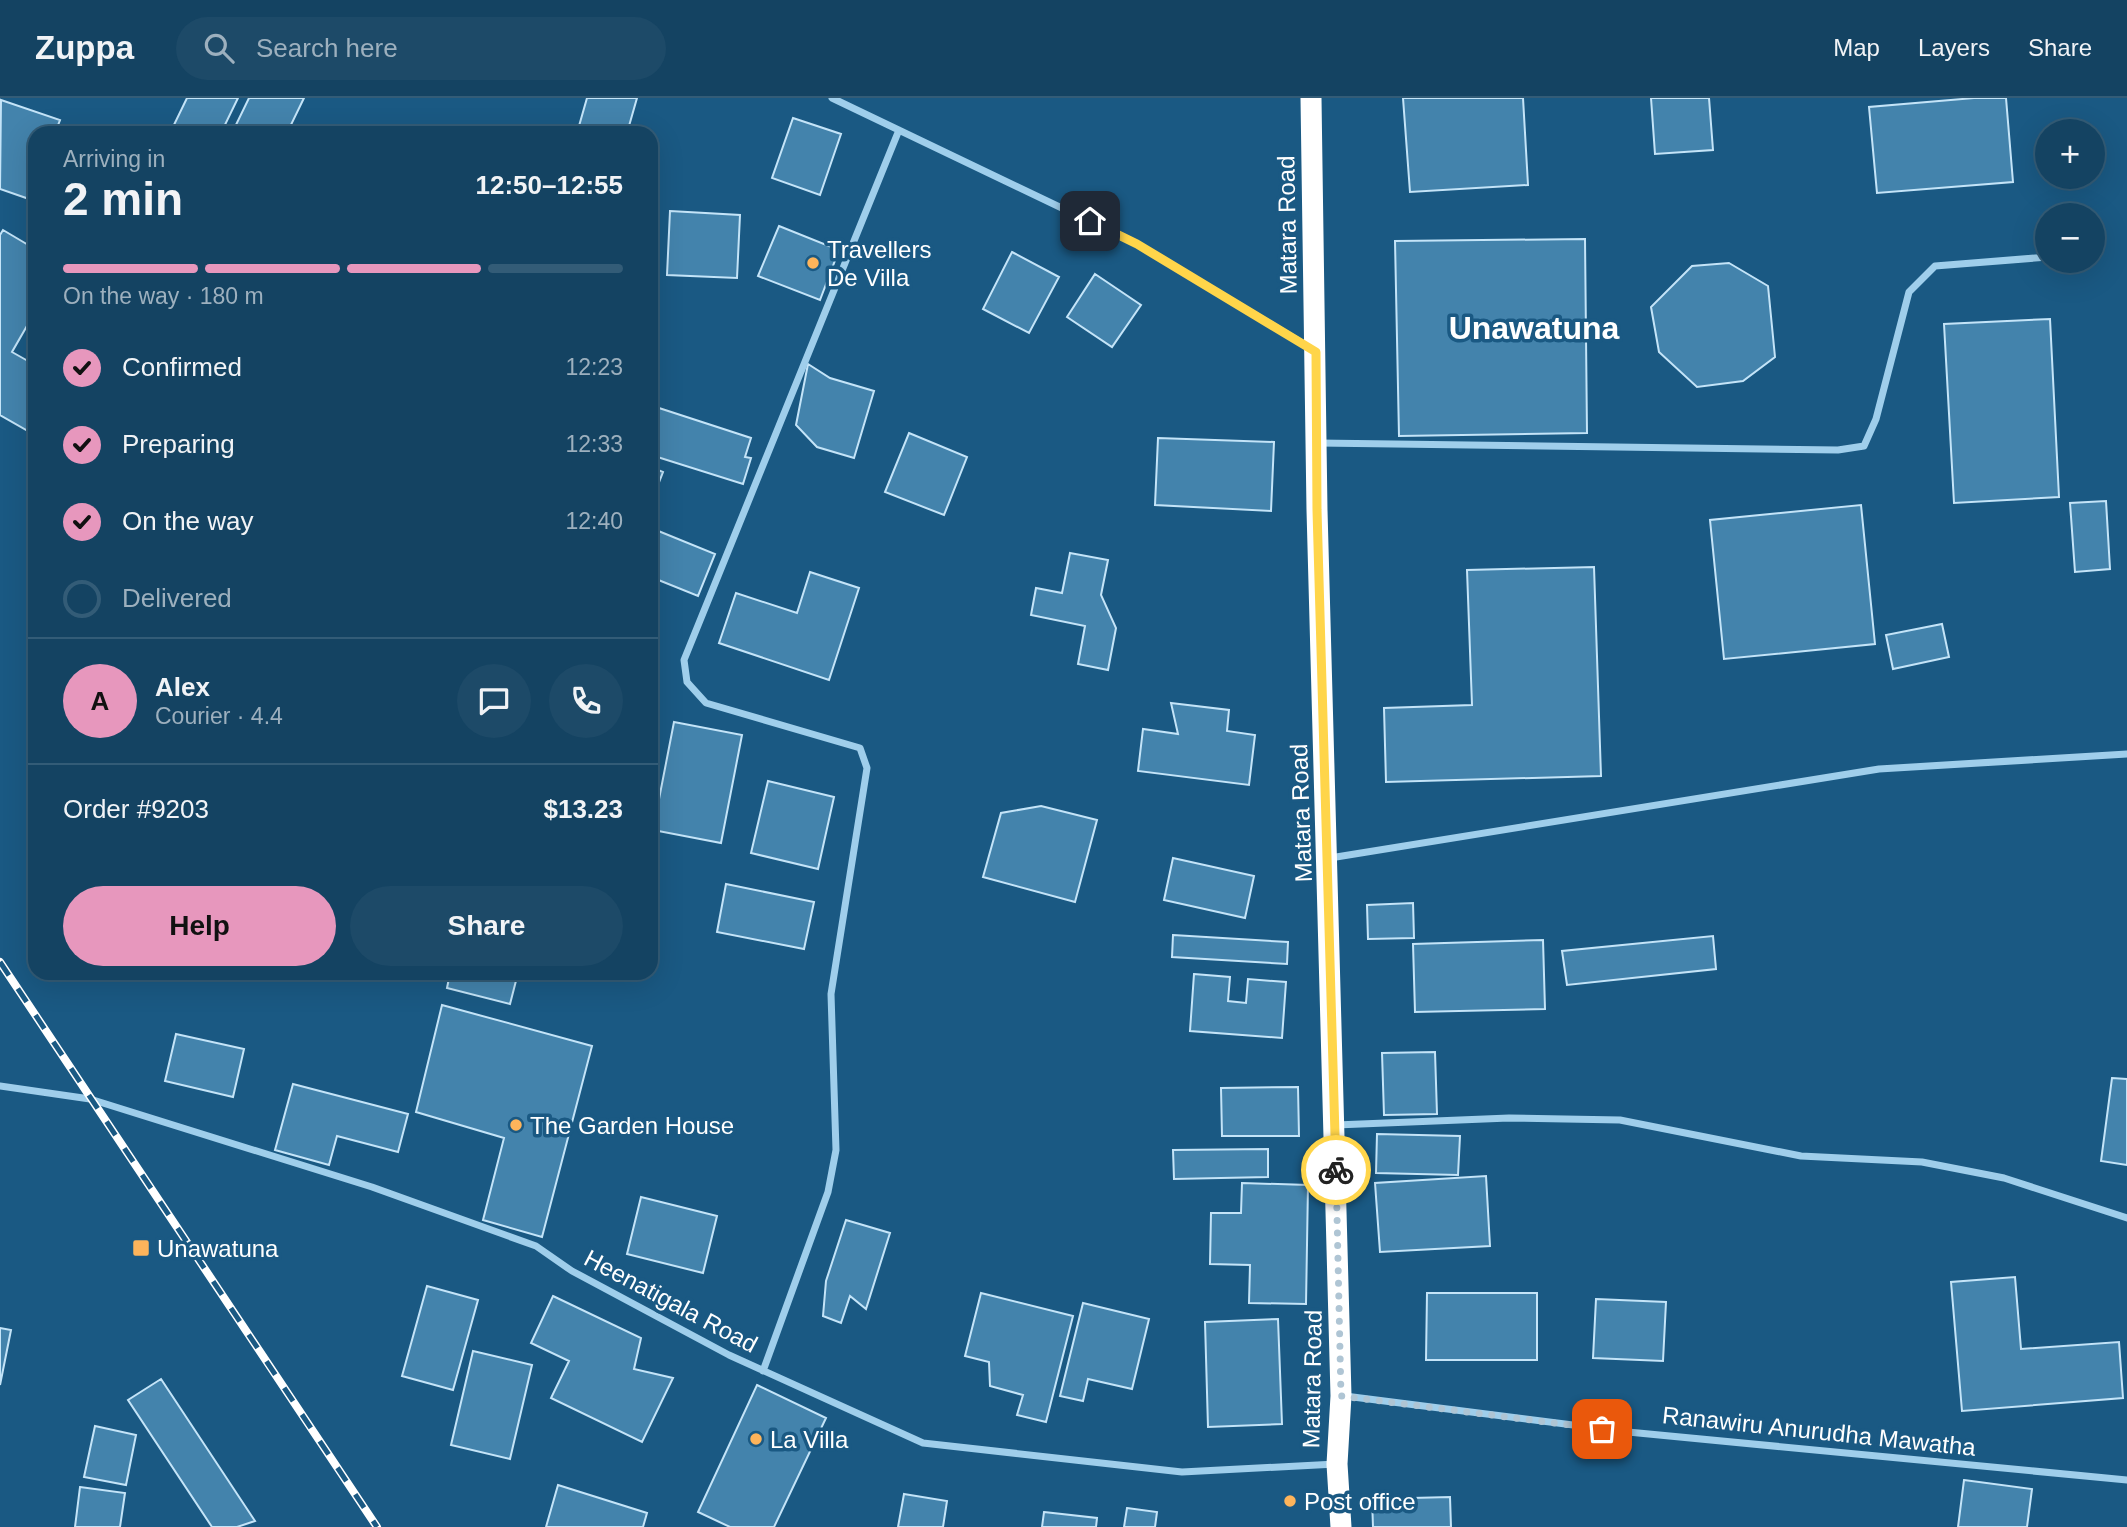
<!DOCTYPE html>
<html lang="en">
<head>
<meta charset="utf-8">
<style>
  body { margin:0; font-family:Arial,sans-serif; background:#1d4a68; color:#f1f3f6; height:100vh; display:flex; flex-direction:column; font-size:26px; white-space:nowrap }
  * { box-sizing:border-box; margin:0 }
  p { font-size:23px; color:#9db0be }
  .icon { flex:none; width:38px; height:38px; fill:none; stroke:currentColor; stroke-width:2; stroke-linecap:round; stroke-linejoin:round }
  .map { position:relative; flex:1; overflow:hidden }
  .drawer { position:absolute; left:28px; top:28px; width:630px; height:854px; display:flex; flex-direction:column; background:#144362; border-radius:21px; box-shadow:0 7px 28px #0002,0 0 0 2px #335c77 }
  .drawer>* { flex:none }
  .tools { position:absolute; left:2035px; top:21px; display:grid; gap:14px }
  .tools a { display:grid; place-items:center; width:70px; height:70px; border-radius:50%; background:#144362; box-shadow:0 7px 28px #0002,0 0 0 2px #335c77; font-size:35px }
  .pin { position:absolute; display:grid; place-items:center; width:60px; height:60px; color:#fff; margin:-30px; border-radius:14px; box-shadow:0 4px 10px #0006 }
  .courier { position:absolute; display:grid; place-items:center; width:70px; height:70px; margin:-35px; border:5px solid #ffd54a; border-radius:50%; background:#fff; color:#222; box-shadow:0 2px 9px #0007 }
  .summary em { font-style:normal; font-weight:600 }
  .summary div { display:flex; flex-direction:column-reverse }
  .summary { display:flex; align-items:center; justify-content:space-between; height:119px; padding:0 35px }
  h1 { font-size:46px; font-weight:600; line-height:52px }
  .bar { display:grid; grid-template-columns:repeat(4,1fr); gap:10px 7px; align-content:center; height:84px; padding:0 35px }
  .bar i { height:9px; border-radius:5px; background:#335c77 }
  .bar .active { background:#e797bd }
  .bar p { grid-column:span 4 }
  .line { display:flex; align-items:center; gap:18px; padding:0 35px; border-top:2px solid #335c77 }
  .line div { flex:1 }
  .round { display:grid; place-items:center; flex:none; width:74px; height:74px; border-radius:37px; background:#1d4a68 }
  ol { padding:0 35px; list-style:none }
  li { display:flex; align-items:center; gap:21px; height:77px }
  li p { margin-inline-start:auto }
  li .icon { padding:7px; border-radius:50%; background:#e797bd; color:#111; stroke-width:4 }
  li:last-child { color:#9db0be }
  li i { width:38px; height:38px; border:4px solid #335c77; border-radius:50% }
  .primary-button { display:flex; gap:14px; margin-top:auto; padding:14px 35px }
  .primary-button a { flex:1; height:80px; border-radius:42px; background:#e797bd; color:#111; font-size:28px; font-weight:600; line-height:80px; text-align:center }
  .primary-button a+a { background:#1d4a68; color:#f1f3f6 }
  header { display:flex; align-items:center; gap:42px; box-sizing:border-box; height:98px; padding:0 35px; background:#144362; border-bottom:2px solid #335c77 }
  header strong { font-size:33px }
  nav { display:flex; gap:38px; margin-inline-start:auto; font-size:24px }
  .search { width:490px; height:63px; background:#1d4a68; display:flex; align-items:center; gap:18px; box-sizing:border-box; padding:0 24px; border-radius:38px; color:#9db0be; font-size:26px }
  .map>svg:first-child { display:block }
  .building { fill:#4383ac; stroke:#c4e4f8; stroke-width:2 }
  .lines { fill:none; stroke-linecap:round; stroke-linejoin:round }
  .street { stroke:#9fceeb; stroke-width:7 }
  .highway { stroke:#fff; stroke-width:21 }
  .rail-casing { stroke:#fff; stroke-width:8 }
  .rail { stroke:#1a5983; stroke-width:5; stroke-dasharray:16; stroke-linecap:butt }
  .done { stroke:#afc5d4; stroke-width:7; stroke-dasharray:0 12.6 }
  .route { stroke:#ffd54a; stroke-width:9 }
  .poi-dot { fill:#fdb45b; stroke:#1a5983; stroke-width:2.5 }
  .labels { text-anchor:middle; dominant-baseline:central; stroke-width:7; stroke-linejoin:round; paint-order:stroke }
  .street-label { font-size:24px; fill:#fff; stroke:#1a5983 }
  .poi-label { font-size:24px; fill:#fff; stroke:#1a5983; text-anchor:start }
  .district-label { font-size:32px; font-weight:bold; fill:#fff; stroke:#1a5983 }
</style>
</head>
<body>
<header>
<strong>Zuppa</strong>
<div class="search"><svg class="icon" aria-label="search" viewBox="0 0 24 24"><circle cx="10" cy="10" r="6"/><path d="M15 15l6 6"/></svg>Search here</div>
<nav><a>Map</a><a>Layers</a><a>Share</a></nav>
</header>
<div class="map">
<svg width="2127" height="1429" viewBox="0 0 2127 1429">
  <rect width="100%" height="100%" fill="#1a5983"/>
  <path class="building" d="M 187,0 L 238,0 L 221,35 L 170,35 Z
    M 249,0 L 304,0 L 287,35 L 232,35 Z
    M 587,0 L 637,0 L 627,35 L 577,35 Z
    M 1403,0 L 1523,0 L 1528,87 L 1410,94 Z
    M 1651,0 L 1709,0 L 1713,52 L 1655,56 Z
    M 1974,0 L 2006,0 L 2013,84 L 1877,95 L 1869,9 Z
    M 1,2 L 60,22 L 55,35 L 35,35 L 32,102 L 0,91 Z
    M 793,20 L 841,36 L 820,97 L 772,80 Z
    M 670,113 L 740,117 L 737,180 L 667,177 Z
    M 779,128 L 839,152 L 820,202 L 758,178 Z
    M 3,132 L 35,151 L 35,214 L 12,254 L 35,267 L 35,337 L 0,317 L 0,137 Z
    M 1585,141 L 1587,335 L 1399,338 L 1395,143 Z
    M 1012,154 L 1059,179 L 1029,235 L 983,211 Z
    M 1729,165 L 1768,188 L 1775,259 L 1743,283 L 1697,289 L 1659,254 L 1651,209 L 1692,168 Z
    M 1095,176 L 1141,207 L 1112,249 L 1067,219 Z
    M 2050,221 L 2059,399 L 1954,405 L 1944,226 Z
    M 808,266 L 830,280 L 874,293 L 854,360 L 817,349 L 796,327 Z
    M 659,310 L 751,340 L 745,359 L 751,360 L 743,386 L 651,357 L 651,335 Z
    M 909,335 L 967,359 L 944,417 L 885,394 Z
    M 1158,340 L 1274,344 L 1271,413 L 1155,407 Z
    M 651,369 L 663,374 L 651,405 Z
    M 2106,403 L 2110,471 L 2075,474 L 2070,405 Z
    M 1861,407 L 1875,546 L 1724,561 L 1710,422 Z
    M 651,430 L 715,456 L 698,498 L 651,479 Z
    M 1070,455 L 1108,462 L 1101,497 L 1116,530 L 1108,572 L 1078,566 L 1085,528 L 1031,517 L 1036,490 L 1062,495 Z
    M 1594,469 L 1601,678 L 1386,684 L 1384,610 L 1472,607 L 1467,472 Z
    M 810,474 L 859,490 L 829,582 L 719,545 L 736,495 L 797,515 Z
    M 1942,526 L 1949,559 L 1893,571 L 1886,537 Z
    M 1171,605 L 1229,612 L 1227,633 L 1255,637 L 1249,687 L 1138,673 L 1143,631 L 1178,636 Z
    M 674,624 L 742,637 L 721,745 L 653,732 Z
    M 768,683 L 834,699 L 818,771 L 751,755 Z
    M 1041,708 L 1097,722 L 1075,804 L 983,779 L 1001,715 Z
    M 1173,760 L 1254,778 L 1245,820 L 1164,802 Z
    M 726,786 L 814,804 L 804,851 L 717,834 Z
    M 1413,805 L 1414,840 L 1368,841 L 1367,807 Z
    M 1173,837 L 1288,844 L 1287,866 L 1172,859 Z
    M 1713,838 L 1716,871 L 1567,887 L 1562,853 Z
    M 1543,842 L 1545,911 L 1415,914 L 1413,846 Z
    M 450,875 L 518,875 L 510,906 L 447,890 Z
    M 1194,876 L 1230,879 L 1228,903 L 1246,905 L 1248,881 L 1286,884 L 1282,940 L 1190,933 Z
    M 442,907 L 592,948 L 542,1139 L 483,1122 L 504,1040 L 416,1014 Z
    M 176,936 L 244,951 L 233,999 L 165,983 Z
    M 1435,954 L 1437,1016 L 1384,1017 L 1382,955 Z
    M 2112,980 L 2127,981 L 2127,1067 L 2101,1063 Z
    M 293,986 L 408,1016 L 398,1054 L 337,1038 L 329,1067 L 275,1052 Z
    M 1298,989 L 1299,1038 L 1222,1038 L 1221,990 Z
    M 1377,1036 L 1460,1038 L 1458,1077 L 1376,1075 Z
    M 1268,1051 L 1268,1079 L 1174,1081 L 1173,1052 Z
    M 1486,1078 L 1490,1148 L 1380,1154 L 1375,1085 Z
    M 1242,1085 L 1308,1087 L 1306,1206 L 1249,1205 L 1250,1167 L 1210,1166 L 1211,1115 L 1241,1115 Z
    M 641,1099 L 717,1118 L 703,1175 L 627,1156 Z
    M 846,1122 L 890,1135 L 866,1211 L 850,1198 L 841,1225 L 823,1218 L 826,1183 Z
    M 2015,1179 L 2021,1251 L 2119,1244 L 2123,1300 L 1962,1313 L 1951,1184 Z
    M 427,1188 L 478,1202 L 453,1292 L 402,1278 Z
    M 981,1195 L 1073,1218 L 1046,1324 L 1017,1317 L 1023,1297 L 990,1288 L 989,1264 L 965,1258 Z
    M 1427,1195 L 1537,1195 L 1537,1262 L 1426,1262 Z
    M 553,1198 L 641,1240 L 634,1271 L 673,1280 L 642,1344 L 551,1300 L 569,1263 L 531,1245 Z
    M 1596,1201 L 1666,1204 L 1663,1263 L 1593,1260 Z
    M 1083,1205 L 1149,1221 L 1132,1291 L 1088,1281 L 1083,1303 L 1060,1298 Z
    M 1278,1221 L 1282,1326 L 1208,1329 L 1205,1224 Z
    M 0,1230 L 11,1232 L 0,1287 Z
    M 473,1253 L 532,1267 L 510,1361 L 451,1347 Z
    M 161,1281 L 255,1423 L 237,1429 L 212,1429 L 128,1302 Z
    M 757,1287 L 826,1320 L 774,1429 L 730,1429 L 698,1414 Z
    M 95,1328 L 136,1337 L 126,1387 L 84,1379 Z
    M 1964,1382 L 2032,1391 L 2027,1429 L 1958,1429 Z
    M 558,1387 L 647,1415 L 643,1429 L 546,1429 Z
    M 80,1389 L 125,1395 L 120,1429 L 75,1429 Z
    M 904,1396 L 947,1403 L 943,1429 L 898,1429 Z
    M 1450,1399 L 1451,1429 L 1373,1429 L 1372,1401 Z
    M 1127,1410 L 1157,1414 L 1155,1429 L 1124,1429 Z
    M 1044,1414 L 1097,1420 L 1096,1429 L 1042,1429 Z"/>
  <g class="lines">
    <path class="street" d="M 832,0 L 1137,146 L 1312,251
      M 1318,345 L 1838,352 L 1864,348 L 1876,321 L 1909,194 L 1935,168 L 2048,159
      M 1330,760 L 1879,671 L 2127,656
      M 0,988 L 90,1001 L 372,1089 L 536,1148 L 572,1173 L 729,1257 L 923,1345 L 1182,1374 L 1336,1366
      M 1336,1027 L 1509,1020 L 1620,1022 L 1801,1058 L 1922,1064 L 2004,1080 L 2127,1120
      M 763,1273 L 828,1094 L 836,1052 L 831,896 L 867,670 L 860,650 L 706,605 L 687,584 L 684,562 L 899,32
      M 1345,1298 L 1628,1334 L 2127,1382"/>
    <path class="highway" d="M 1311,0 L 1317,412 L 1341,1298 L 1337,1366 L 1341,1429"/>
    <defs>
      <path id="rail" d="M 0,864 L 377,1429"/>
    </defs>
    <use href="#rail" class="rail-casing"/>
    <use href="#rail" class="rail"/>
  </g>
  <g class="lines">
    <path class="done" d="M 1336,1072 L 1341,1298 L 1602,1331"/>
    <path class="route" d="M 1090,123 L 1137,146 L 1316,254 L 1317,412 L 1336,1072"/>
  </g>
  <g class="poi-dot">
    <circle cx="813" cy="165" r="7"/>
    <circle cx="516" cy="1027" r="7"/>
    <rect x="132" y="1141" width="18" height="18" rx="3.5"/>
    <circle cx="756" cy="1341" r="7"/>
    <circle cx="1290" cy="1403" r="7"/>
  </g>
  <g class="labels">
    <g class="street-label">
      <text transform="translate(1287 127) rotate(-91)">Matara Road</text>
      <text transform="translate(1301 715) rotate(-92)">Matara Road</text>
      <text transform="translate(671 1203) rotate(28)">Heenatigala Road</text>
      <text transform="translate(1312 1281) rotate(-89)">Matara Road</text>
      <text transform="translate(1819 1333) rotate(6)">Ranawiru Anurudha Mawatha</text>
    </g>
    <g class="poi-label">
      <text x="827" y="151">Travellers<tspan x="827" dy="28">De Villa</tspan></text>
      <text x="530" y="1027">The Garden House</text>
      <text x="157" y="1150">Unawatuna</text>
      <text x="770" y="1341">La Villa</text>
      <text x="1304" y="1403">Post office</text>
    </g>
    <g class="district-label">
      <text x="1534" y="230">Unawatuna</text>
    </g>
  </g>
</svg>
<div class="tools">
<a>+</a>
<a>−</a>
</div>
<div class="pin" style="left:1602px;top:1331px;background:#ea580c"><svg class="icon" aria-label="bag" viewBox="0 0 24 24"><path d="M5 8h14l-1 12H6zM9 8a3 3 0 0 1 6 0"/></svg></div>
<div class="pin" style="left:1090px;top:123px;background:#1f2937"><svg class="icon" aria-label="home" viewBox="0 0 24 24"><path d="M3 11l9-7 9 7M6 9v11h12V9"/></svg></div>
<div class="courier" style="left:1336px;top:1072px"><svg class="icon" aria-label="bike" viewBox="0 0 24 24"><circle cx="6" cy="16" r="4"/><circle cx="18" cy="16" r="4"/><path d="M6 16l4-8h5l3 8M10 8l3 8H6M13 5h3"/></svg></div>
<section class="drawer">
<div class="summary"><div><h1>2 min</h1><p>Arriving in</p></div><em>12:50–12:55</em></div>
<div class="bar"><i class="active"></i><i class="active"></i><i class="active"></i><i></i><p>On the way · 180 m</p></div>
<ol>
<li><svg class="icon" aria-label="check" viewBox="0 0 24 24"><path d="M5 12l5 5 9-10"/></svg>Confirmed<p>12:23</p></li>
<li><svg class="icon" aria-label="check" viewBox="0 0 24 24"><path d="M5 12l5 5 9-10"/></svg>Preparing<p>12:33</p></li>
<li><svg class="icon" aria-label="check" viewBox="0 0 24 24"><path d="M5 12l5 5 9-10"/></svg>On the way<p>12:40</p></li>
<li><i></i>Delivered</li>
</ol>
<div class="line" style="height:126px"><b class="round" style="background:#e797bd;color:#111">A</b><div><b>Alex</b><p>Courier · 4.4</p></div><a class="round"><svg class="icon" aria-label="chat" viewBox="0 0 24 24"><path d="M4 5h16v11H9l-5 4z"/></svg></a><a class="round"><svg class="icon" aria-label="phone" viewBox="0 0 24 24"><path d="M5 4h4l2 5-3 2q2 4 5 5l2-3 5 2v4C11 20 4 13 5 4z"/></svg></a></div>
<div class="line" style="height:91px"><div>Order #9203</div><b>$13.23</b></div>
<div class="primary-button"><a>Help</a><a>Share</a></div>
</section>
</div>
</body>
</html>
